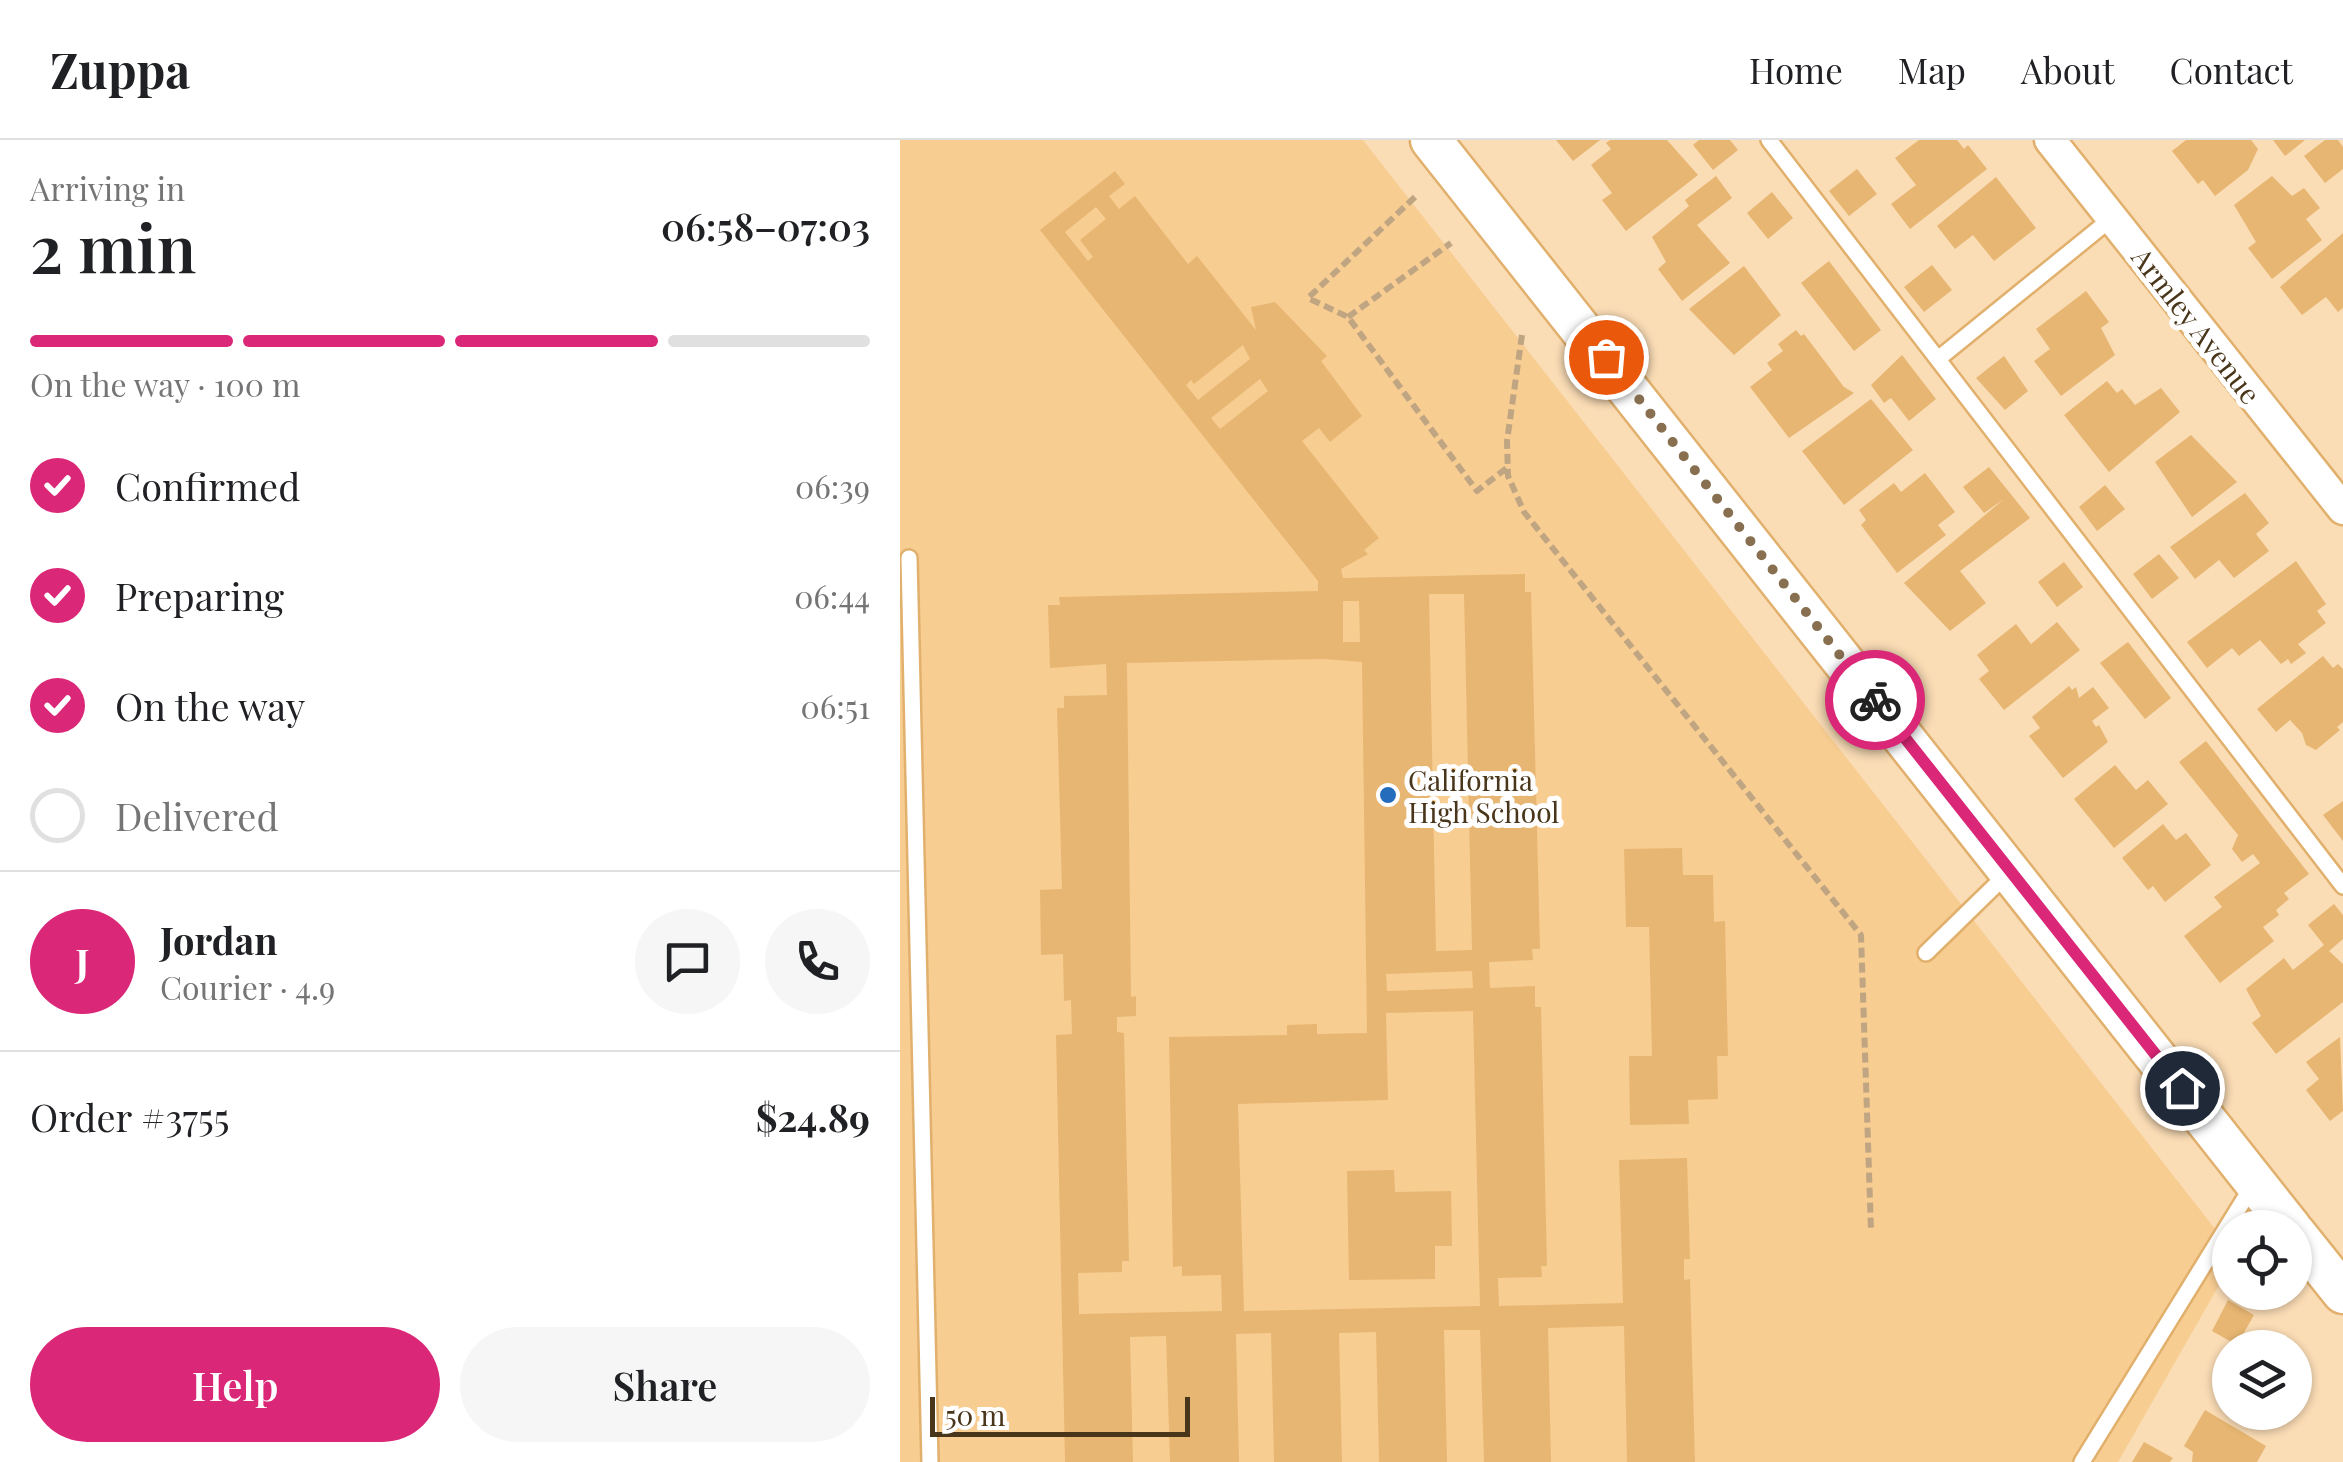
<!DOCTYPE html>
<html lang="en">
<head>
<meta charset="utf-8">
<style>
  body { margin:0; font-family:"Playfair Display",serif; background:#f6f6f6; color:#202124; height:100vh; display:flex; flex-direction:column; font-size:38px; white-space:nowrap }
  * { box-sizing:border-box; margin:0 }
  p { font-size:32px; color:#757577 }
  .icon { flex:none; width:55px; height:55px; fill:none; stroke:currentColor; stroke-width:2; stroke-linecap:round; stroke-linejoin:round }
  .map { position:relative; flex:1; overflow:hidden }
  .drawer { display:flex; flex-direction:column; background:#fff; width:900px }
  .drawer>* { flex:none }
  .buttons { position:absolute; left:1312px; top:1070px; display:grid; gap:20px }
  .buttons a { display:grid; place-items:center; width:100px; height:100px; border-radius:50%; background:#fff; box-shadow:0 2px 8px #0004; font-size:50px }
  .scale { position:absolute; left:30px; bottom:25px; width:260px; box-sizing:border-box; padding-left:10px; border:5px solid #493519; border-top:0; font-size:28px; line-height:35px; white-space:nowrap; color:#493519; -webkit-text-stroke:8px #fff; paint-order:stroke }
  .pin { position:absolute; display:grid; place-items:center; width:85px; height:85px; color:#fff; margin:-42px; border:5px solid #fff; border-radius:50%; box-shadow:0 2px 10px #0007 }
  .courier { position:absolute; display:grid; place-items:center; width:100px; height:100px; margin:-50px; border:8px solid #db2777; border-radius:50%; background:#fff; color:#222; box-shadow:0 2px 12px #0007 }
  .summary em { font-style:normal; font-weight:600 }
  .summary div { display:flex; flex-direction:column-reverse }
  .summary { display:flex; align-items:center; justify-content:space-between; height:170px; padding:0 30px }
  h1 { font-size:65px; font-weight:600; line-height:75px }
  .bar { display:grid; grid-template-columns:repeat(4,1fr); gap:15px 10px; align-content:center; height:120px; padding:0 30px }
  .bar i { height:12px; border-radius:8px; background:#e0e0e0 }
  .bar .on { background:#db2777 }
  .bar p { grid-column:span 4 }
  .line { display:flex; align-items:center; gap:25px; padding:0 30px; border-top:2px solid #e0e0e0 }
  .line div { flex:1 }
  .round { display:grid; place-items:center; flex:none; width:105px; height:105px; border-radius:52px; background:#f6f6f6 }
  ol { padding:0 30px; list-style:none }
  li { display:flex; align-items:center; gap:30px; height:110px }
  li p { margin-inline-start:auto }
  li .icon { padding:10px; border-radius:50%; background:#db2777; color:#fff; stroke-width:4 }
  li:last-child { color:#757577 }
  li i { width:55px; height:55px; border:5px solid #e0e0e0; border-radius:50% }
  .primary-button { display:flex; gap:20px; margin-top:auto; padding:20px 30px }
  .primary-button a { flex:1; height:115px; border-radius:60px; background:#db2777; color:#fff; font-size:40px; font-weight:600; line-height:115px; text-align:center }
  .primary-button a+a { background:#f6f6f6; color:#202124 }
  header { display:flex; align-items:center; gap:60px; box-sizing:border-box; height:140px; padding:0 50px; background:#fff; border-bottom:2px solid #e0e0e0 }
  header strong { font-size:48px }
  nav { display:flex; gap:55px; margin-inline-start:auto; font-size:35px }
  main { display:flex; flex:1; min-height:0 }
  .map>svg:first-child { display:block }
  .built { fill:#f8cd92 }
  .building { fill:#e7b672; fill-rule:evenodd }
  .lines { fill:none; stroke-linecap:round; stroke-linejoin:round }
  .lane-casing { stroke:#e1b06d; stroke-width:20 }
  .street-casing { stroke:#e1b06d; stroke-width:35 }
  .secondary-casing { stroke:#e1b06d; stroke-width:45 }
  .path { stroke:#c0a582; stroke-width:6; stroke-dasharray:10 5; stroke-linecap:butt }
  .lane { stroke:#fff; stroke-width:15 }
  .street { stroke:#fff; stroke-width:30 }
  .secondary { stroke:#fff; stroke-width:40 }
  .done { stroke:#876f50; stroke-width:10; stroke-dasharray:0 18 }
  .route { stroke:#db2777; stroke-width:12 }
  .poi-dot { fill:#256cbc; stroke:#fff; stroke-width:4 }
  .labels { text-anchor:middle; dominant-baseline:central; stroke-width:10; stroke-linejoin:round; paint-order:stroke }
  .street-label { font-size:28px; fill:#493519; stroke:#fff }
  .poi-label { font-size:28px; fill:#493519; stroke:#fff; text-anchor:start }
</style>
</head>
<body>
<header>
<strong>Zuppa</strong>
<nav><a>Home</a><a>Map</a><a>About</a><a>Contact</a></nav>
</header>
<main>
<section class="drawer">
<div class="summary"><div><h1>2 min</h1><p>Arriving in</p></div><em>06:58–07:03</em></div>
<div class="bar"><i class="on"></i><i class="on"></i><i class="on"></i><i></i><p>On the way · 100 m</p></div>
<ol>
<li><svg class="icon" aria-label="check" viewBox="0 0 24 24"><path d="M5 12l5 5 9-10"/></svg>Confirmed<p>06:39</p></li>
<li><svg class="icon" aria-label="check" viewBox="0 0 24 24"><path d="M5 12l5 5 9-10"/></svg>Preparing<p>06:44</p></li>
<li><svg class="icon" aria-label="check" viewBox="0 0 24 24"><path d="M5 12l5 5 9-10"/></svg>On the way<p>06:51</p></li>
<li><i></i>Delivered</li>
</ol>
<div class="line" style="height:180px"><b class="round" style="background:#db2777;color:#fff">J</b><div><b>Jordan</b><p>Courier · 4.9</p></div><a class="round"><svg class="icon" aria-label="chat" viewBox="0 0 24 24"><path d="M4 5h16v11H9l-5 4z"/></svg></a><a class="round"><svg class="icon" aria-label="phone" viewBox="0 0 24 24"><path d="M5 4h4l2 5-3 2q2 4 5 5l2-3 5 2v4C11 20 4 13 5 4z"/></svg></a></div>
<div class="line" style="height:130px"><div>Order #3755</div><b>$24.89</b></div>
<div class="primary-button"><a>Help</a><a>Share</a></div>
</section>
<div class="map">
<svg width="1443" height="1322" viewBox="0 0 1443 1322">
  <rect width="100%" height="100%" fill="#fadcb5"/>
  <path class="built" d="M 0,0 L 463,0 L 1330,1108 L 1330,1126 L 1218,1322 L 0,1322 Z"/>
  <path class="building" d="M 656,0 L 700,0 L 673,21 Z
    M 710,0 L 767,0 L 798,35 L 726,91 L 702,60 L 712,53 L 691,25 L 711,9 L 706,3 Z
    M 799,0 L 830,0 L 838,10 L 813,30 L 793,5 Z
    M 1019,0 L 1057,0 L 1064,9 L 1068,5 L 1087,29 L 1010,89 L 991,64 L 1016,45 L 995,18 Z
    M 1286,0 L 1351,0 L 1358,9 L 1348,30 L 1315,56 L 1303,40 L 1298,44 L 1272,11 Z
    M 1373,0 L 1405,0 L 1385,16 Z
    M 1425,0 L 1438,0 L 1443,7 L 1443,29 L 1425,43 L 1404,16 Z
    M 957,29 L 977,54 L 949,76 L 929,51 Z
    M 215,31 L 225,44 L 209,56 L 219,69 L 235,56 L 288,124 L 297,116 L 356,190 L 351,167 L 375,162 L 427,216 L 421,221 L 462,276 L 430,302 L 419,288 L 402,301 L 479,398 L 464,410 L 468,414 L 441,429 L 443,438 L 625,434 L 625,452 L 631,452 L 640,809 L 632,809 L 633,820 L 589,822 L 590,848 L 635,846 L 635,867 L 641,867 L 647,1126 L 641,1126 L 642,1137 L 598,1138 L 599,1166 L 723,1163 L 719,1020 L 787,1018 L 790,1119 L 784,1119 L 784,1140 L 790,1139 L 795,1322 L 727,1322 L 724,1186 L 648,1188 L 651,1322 L 584,1322 L 580,1190 L 544,1190 L 547,1322 L 479,1322 L 476,1192 L 439,1193 L 442,1322 L 374,1322 L 371,1193 L 336,1194 L 339,1322 L 270,1322 L 266,1196 L 230,1197 L 233,1322 L 165,1322 L 156,895 L 172,894 L 171,860 L 164,861 L 163,814 L 141,815 L 140,750 L 162,749 L 157,568 L 164,568 L 164,556 L 207,555 L 206,524 L 150,528 L 148,465 L 160,465 L 159,457 L 418,451 L 418,441 L 140,90 ZM 196,67 L 206,79 L 180,100 L 193,117 L 188,121 L 165,92 ZM 343,205 L 350,219 L 298,260 L 286,245 L 291,240 L 294,244 ZM 360,239 L 368,251 L 320,289 L 311,278 ZM 529,454 L 564,454 L 572,810 L 536,811 ZM 443,461 L 459,461 L 460,502 L 443,502 ZM 424,519 L 462,522 L 467,893 L 417,894 L 417,884 L 387,885 L 387,895 L 269,897 L 273,1127 L 282,1126 L 282,1136 L 321,1135 L 322,1171 L 179,1174 L 178,1133 L 222,1132 L 222,1121 L 229,1121 L 224,893 L 217,892 L 217,877 L 236,876 L 236,856 L 231,857 L 227,523 ZM 572,831 L 573,848 L 487,851 L 486,834 ZM 573,871 L 580,1166 L 344,1171 L 338,964 L 488,960 L 486,873 Z
    M 816,36 L 832,58 L 797,85 L 830,123 L 782,161 L 758,129 L 766,122 L 752,97 L 789,66 L 785,60 Z
    M 1372,36 L 1392,56 L 1404,48 L 1420,68 L 1406,79 L 1422,100 L 1372,139 L 1348,108 L 1356,102 L 1334,65 Z
    M 1096,37 L 1136,88 L 1094,121 L 1073,95 L 1055,109 L 1037,86 Z
    M 872,52 L 893,78 L 868,99 L 847,73 Z
    M 1443,93 L 1443,168 L 1438,172 L 1426,157 L 1402,175 L 1380,147 Z
    M 929,121 L 981,190 L 954,211 L 901,143 Z
    M 1032,125 L 1052,150 L 1024,172 L 1004,147 Z
    M 844,126 L 881,175 L 834,215 L 789,169 Z
    M 1186,151 L 1209,182 L 1201,188 L 1215,215 L 1161,256 L 1134,221 L 1150,209 L 1136,189 Z
    M 896,190 L 901,196 L 904,194 L 944,247 L 954,253 L 889,298 L 850,247 L 872,230 L 867,223 L 883,211 L 878,204 Z
    M 1002,215 L 1036,259 L 1009,281 L 991,258 L 984,263 L 971,245 Z
    M 1104,216 L 1128,251 L 1105,270 L 1076,238 Z
    M 1207,241 L 1217,253 L 1222,249 L 1235,265 L 1261,248 L 1280,272 L 1209,332 L 1164,275 Z
    M 971,259 L 1013,310 L 944,365 L 902,311 Z
    M 1291,295 L 1337,342 L 1292,377 L 1255,322 Z
    M 1089,327 L 1130,378 L 1060,431 L 1086,463 L 1050,491 L 1004,443 L 1104,359 L 1084,373 L 1063,347 Z
    M 1025,333 L 1055,372 L 1038,385 L 1046,395 L 997,433 L 961,385 L 966,380 L 959,370 L 994,343 L 1001,352 Z
    M 1205,345 L 1225,369 L 1197,391 L 1179,367 Z
    M 1345,353 L 1369,383 L 1356,394 L 1369,411 L 1334,438 L 1319,420 L 1295,439 L 1270,407 Z
    M 1259,414 L 1279,438 L 1252,459 L 1233,434 Z
    M 1396,421 L 1426,464 L 1417,471 L 1426,483 L 1398,504 L 1406,513 L 1391,524 L 1388,519 L 1381,524 L 1360,500 L 1339,516 L 1332,508 L 1307,528 L 1287,502 Z
    M 1164,422 L 1183,447 L 1157,467 L 1138,442 Z
    M 1157,482 L 1180,510 L 1104,570 L 1079,539 L 1089,531 L 1077,515 L 1116,484 L 1131,504 Z
    M 1228,502 L 1271,558 L 1245,579 L 1200,523 Z
    M 1423,516 L 1433,528 L 1438,524 L 1443,529 L 1443,582 L 1437,587 L 1440,590 L 1416,610 L 1406,605 L 1402,593 L 1390,580 L 1376,592 L 1357,569 Z
    M 1169,546 L 1172,550 L 1176,547 L 1179,558 L 1193,547 L 1209,568 L 1192,581 L 1196,587 L 1199,585 L 1208,602 L 1163,638 L 1129,596 L 1140,588 L 1132,577 Z
    M 1306,601 L 1409,734 L 1384,753 L 1389,759 L 1376,770 L 1379,775 L 1363,787 L 1374,801 L 1320,843 L 1284,796 L 1322,767 L 1314,757 L 1360,723 L 1353,714 L 1342,722 L 1332,709 L 1338,695 L 1279,622 Z
    M 1215,625 L 1236,650 L 1248,640 L 1268,664 L 1214,708 L 1174,659 Z
    M 1443,661 L 1443,701 L 1423,675 Z
    M 1263,684 L 1276,700 L 1286,693 L 1311,725 L 1265,762 L 1253,746 L 1248,750 L 1222,718 Z
    M 782,708 L 783,735 L 813,735 L 814,782 L 825,781 L 828,916 L 817,916 L 818,959 L 788,960 L 789,984 L 730,985 L 729,916 L 752,916 L 749,787 L 726,787 L 724,709 Z
    M 1434,764 L 1443,775 L 1443,799 L 1429,811 L 1443,824 L 1443,862 L 1376,914 L 1352,883 L 1361,876 L 1346,849 L 1384,818 L 1393,830 L 1424,805 L 1408,785 Z
    M 1440,897 L 1443,971 L 1430,981 L 1406,950 L 1419,939 L 1406,922 Z
    M 494,1030 L 495,1052 L 551,1051 L 552,1106 L 535,1106 L 535,1139 L 449,1140 L 447,1031 Z
    M 1328,1160 L 1354,1175 L 1337,1205 L 1312,1191 Z
    M 1395,1222 L 1406,1229 L 1397,1244 L 1406,1249 L 1395,1268 Z
    M 1305,1270 L 1366,1306 L 1357,1322 L 1292,1322 L 1293,1312 L 1284,1306 Z
    M 1244,1302 L 1273,1318 L 1270,1322 L 1232,1322 Z"/>
  <g class="lines">
    <defs>
      <path id="lane" d="M 869,0 L 1443,746
        M 1038,219 L 1212,78
        M 9,418 L 30,1322
        M 1026,813 L 1107,734
        M 1182,1322 L 1353,1045"/>
      <path id="street" d="M 1150,0 L 1443,369"/>
      <path id="secondary" d="M 531,0 L 1391,1088
        M 1395,1093 L 1443,1153"/>
    </defs>
    <use href="#lane" class="lane-casing"/>
    <use href="#street" class="street-casing"/>
    <use href="#secondary" class="secondary-casing"/>
    <path class="path" d="M 515,57 L 408,158 L 448,177 L 577,351 L 608,327
      M 448,177 L 551,103
      M 622,195 L 607,301 L 608,336 L 624,372 L 961,795 L 971,1091"/>
    <use href="#lane" class="lane"/>
    <use href="#street" class="street"/>
    <use href="#secondary" class="secondary"/>
  </g>
  <g class="lines">
    <path class="done" d="M 706,217 L 975,560"/>
    <path class="route" d="M 975,560 L 1282,948"/>
  </g>
  <circle class="poi-dot" cx="488" cy="655" r="10"/>
  <g class="labels">
    <g class="street-label">
      <text transform="translate(1297 185) rotate(52)">Armley Avenue</text>
    </g>
    <g class="poi-label">
      <text x="508" y="639">California<tspan x="508" dy="32">High School</tspan></text>
    </g>
  </g>
</svg>
<div class="buttons">
<a><svg class="icon" aria-label="locate" viewBox="0 0 24 24"><circle cx="12" cy="12" r="6"/><path d="M12 2v4M12 18v4M2 12h4M18 12h4"/></svg></a>
<a><svg class="icon" aria-label="layers" viewBox="0 0 24 24"><path d="M12 4l9 5-9 5-9-5zM3 14l9 5 9-5"/></svg></a>
</div>
<div class="scale">50 m</div>
<div class="pin" style="left:706px;top:217px;background:#ea580c"><svg class="icon" aria-label="bag" viewBox="0 0 24 24"><path d="M5 8h14l-1 12H6zM9 8a3 3 0 0 1 6 0"/></svg></div>
<div class="pin" style="left:1282px;top:948px;background:#1f2937"><svg class="icon" aria-label="home" viewBox="0 0 24 24"><path d="M3 11l9-7 9 7M6 9v11h12V9"/></svg></div>
<div class="courier" style="left:975px;top:560px"><svg class="icon" aria-label="bike" viewBox="0 0 24 24"><circle cx="6" cy="16" r="4"/><circle cx="18" cy="16" r="4"/><path d="M6 16l4-8h5l3 8M10 8l3 8H6M13 5h3"/></svg></div>
</div>
</main>
</body>
</html>
